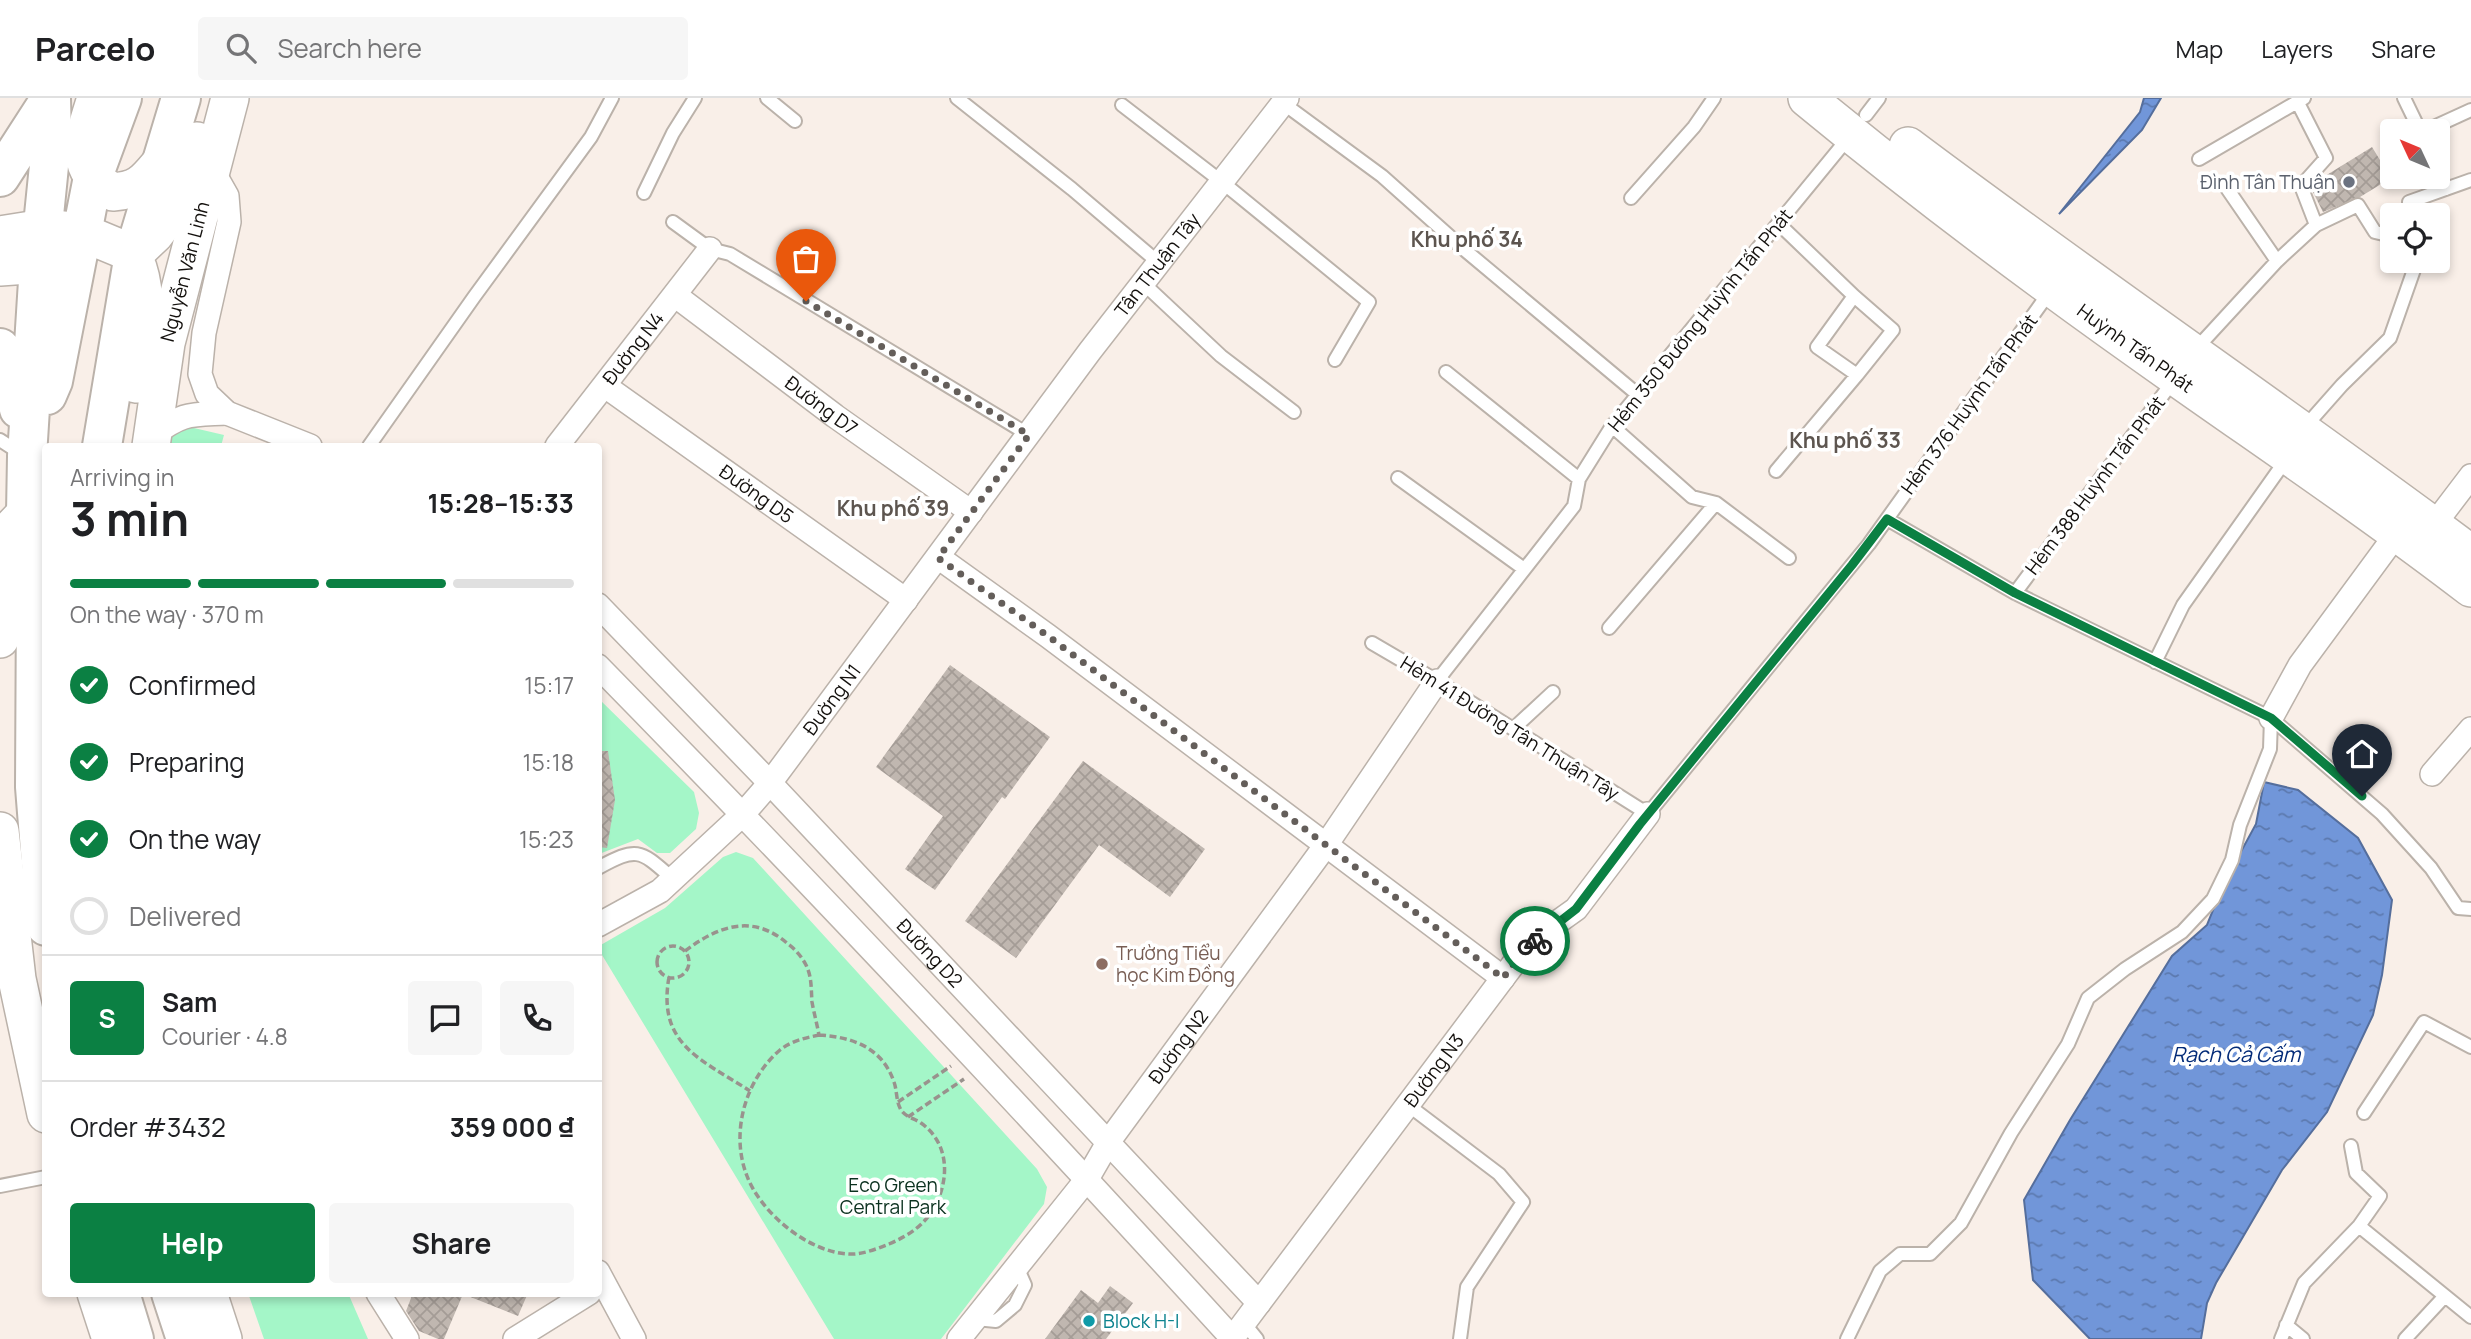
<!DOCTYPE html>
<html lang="en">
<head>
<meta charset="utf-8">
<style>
  body { margin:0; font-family:Manrope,sans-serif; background:#f6f6f6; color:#202124; height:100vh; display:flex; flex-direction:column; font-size:26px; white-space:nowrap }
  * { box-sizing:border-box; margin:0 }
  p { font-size:23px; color:#757577 }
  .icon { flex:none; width:38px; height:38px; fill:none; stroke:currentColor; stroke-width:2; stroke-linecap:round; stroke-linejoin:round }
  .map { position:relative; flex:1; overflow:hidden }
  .side { position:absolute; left:42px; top:345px; width:560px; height:854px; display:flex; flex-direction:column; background:#fff; border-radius:7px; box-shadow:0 4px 10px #0003 }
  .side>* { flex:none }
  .needle { width:46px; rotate:314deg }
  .controls { position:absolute; left:2380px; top:21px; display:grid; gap:14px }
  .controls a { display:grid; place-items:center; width:70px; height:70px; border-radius:7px; background:#fff; box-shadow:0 4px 10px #0003; font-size:35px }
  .pin { position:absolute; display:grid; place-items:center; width:60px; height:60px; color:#fff; margin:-72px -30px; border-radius:50% 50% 50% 0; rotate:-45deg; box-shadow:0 0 7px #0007 }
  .pin .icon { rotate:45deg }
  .courier { position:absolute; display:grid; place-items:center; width:70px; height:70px; margin:-35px; border:5px solid #0b8043; border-radius:50%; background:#fff; color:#222; box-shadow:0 2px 9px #0007 }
  .summary em { font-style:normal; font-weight:700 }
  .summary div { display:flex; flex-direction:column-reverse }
  .summary { display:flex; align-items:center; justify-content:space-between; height:119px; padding:0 28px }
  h1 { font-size:46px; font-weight:700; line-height:52px }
  .bar { display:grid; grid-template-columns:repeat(4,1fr); gap:10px 7px; align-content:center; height:84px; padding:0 28px }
  .bar i { height:9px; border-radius:5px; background:#e0e0e0 }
  .bar .selected { background:#0b8043 }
  .bar p { grid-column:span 4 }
  .line { display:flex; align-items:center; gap:18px; padding:0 28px; border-top:2px solid #e0e0e0 }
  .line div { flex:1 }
  .round { display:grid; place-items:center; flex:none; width:74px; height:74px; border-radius:7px; background:#f6f6f6 }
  ol { padding:0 28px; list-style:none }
  li { display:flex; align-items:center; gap:21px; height:77px }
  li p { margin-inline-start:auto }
  li .icon { padding:7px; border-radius:50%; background:#0b8043; color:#fff; stroke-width:4 }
  li:last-child { color:#757577 }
  li i { width:38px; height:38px; border:4px solid #e0e0e0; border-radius:50% }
  .action { display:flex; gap:14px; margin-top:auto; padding:14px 28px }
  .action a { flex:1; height:80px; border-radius:7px; background:#0b8043; color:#fff; font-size:28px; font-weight:700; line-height:80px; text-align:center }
  .action a+a { background:#f6f6f6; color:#202124 }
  header { display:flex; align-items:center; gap:42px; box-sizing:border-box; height:98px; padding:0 35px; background:#fff; border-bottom:2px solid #e0e0e0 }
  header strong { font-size:33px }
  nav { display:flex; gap:38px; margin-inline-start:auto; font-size:24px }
  .search { width:490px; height:63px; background:#f6f6f6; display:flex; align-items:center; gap:18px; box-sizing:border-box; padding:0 24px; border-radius:7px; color:#757577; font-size:26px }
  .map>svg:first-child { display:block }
  .green { fill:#a4f6c8 }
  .water { fill:url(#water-ripples); stroke:#556e9c; stroke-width:2 }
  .building { fill:url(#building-cross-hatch) }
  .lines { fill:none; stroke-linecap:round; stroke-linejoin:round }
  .lane-casing { stroke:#bbb2aa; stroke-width:16 }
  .street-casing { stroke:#bbb2aa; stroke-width:26 }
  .primary-casing { stroke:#bbb2aa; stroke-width:40 }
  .highway-casing { stroke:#bbb2aa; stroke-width:42 }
  .path { stroke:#99928d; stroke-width:3.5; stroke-dasharray:7 3.5; stroke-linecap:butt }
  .lane { stroke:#fff; stroke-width:12 }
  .street { stroke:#fff; stroke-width:23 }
  .primary { stroke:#fff; stroke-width:37 }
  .highway { stroke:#fff; stroke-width:38 }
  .done { stroke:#645e5a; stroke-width:7; stroke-dasharray:0 12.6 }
  .route { stroke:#0b8043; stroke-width:9 }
  .worship-dot { fill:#6b7280; stroke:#fff; stroke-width:2.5 }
  .education-dot { fill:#8d6e63; stroke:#fff; stroke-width:2.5 }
  .culture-dot { fill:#0f9aa8; stroke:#fff; stroke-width:2.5 }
  .labels { text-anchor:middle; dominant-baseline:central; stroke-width:7; stroke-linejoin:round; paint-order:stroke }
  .worship-label { font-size:19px; fill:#5b616d; stroke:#fff; text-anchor:end }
  .street-label { font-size:19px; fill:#13100d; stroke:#fff }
  .education-label { font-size:19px; fill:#785e54; stroke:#fff; text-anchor:start }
  .park-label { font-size:19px; fill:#0b311f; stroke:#fff }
  .culture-label { font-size:19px; fill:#0d838f; stroke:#fff; text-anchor:start }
  .neighbourhood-label { font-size:21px; font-weight:bold; fill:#5d554f; stroke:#fff }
  .water-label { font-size:21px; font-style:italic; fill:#032b78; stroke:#fff }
</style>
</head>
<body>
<header>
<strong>Parcelo</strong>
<div class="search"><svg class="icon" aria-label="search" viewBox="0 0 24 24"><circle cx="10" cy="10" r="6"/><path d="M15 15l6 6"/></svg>Search here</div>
<nav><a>Map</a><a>Layers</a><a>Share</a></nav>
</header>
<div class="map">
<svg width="2471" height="1241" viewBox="0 0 2471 1241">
  <defs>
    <pattern id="water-ripples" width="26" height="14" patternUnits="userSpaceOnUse" patternTransform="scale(1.75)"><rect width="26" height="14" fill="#7196d9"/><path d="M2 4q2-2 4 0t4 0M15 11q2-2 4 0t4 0" fill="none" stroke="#5c79ae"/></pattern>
    <pattern id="building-cross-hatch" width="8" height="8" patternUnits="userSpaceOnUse" patternTransform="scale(1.75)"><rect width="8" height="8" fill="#c0b7b0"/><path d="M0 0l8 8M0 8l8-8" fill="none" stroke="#a49c96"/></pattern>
  </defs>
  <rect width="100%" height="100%" fill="#f9efe8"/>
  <path class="green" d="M 164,323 L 224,337 L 221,348 L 161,348 Z
    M 599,601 L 694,694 L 699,715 L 696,731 L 670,755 L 657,755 L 638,741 L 599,756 Z
    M 736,754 L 753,760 L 1037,1071 L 1047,1089 L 1044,1106 L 941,1241 L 834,1241 L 599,852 L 599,848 L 665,810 L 723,759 Z
    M 248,1195 L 348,1195 L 368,1241 L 264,1241 Z"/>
  <path class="water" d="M 2144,0 L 2161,0 L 2142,32 L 2059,116 L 2140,14 Z
    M 2264,684 L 2298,692 L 2358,740 L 2392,802 L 2382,877 L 2373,917 L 2327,1014 L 2282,1072 L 2216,1185 L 2207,1205 L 2201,1241 L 2090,1241 L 2033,1182 L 2024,1102 L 2070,1022 L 2172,858 L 2207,827 L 2224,785 L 2256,726 Z"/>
  <path class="building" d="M 2372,49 L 2391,80 L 2360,99 L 2323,114 L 2311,90 L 2317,83 Z
    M 950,567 L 1050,639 L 1005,701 L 1002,699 L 935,792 L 905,771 L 943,718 L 876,669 Z
    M 598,653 L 608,653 L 615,702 L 607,750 L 598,749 Z
    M 1083,663 L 1205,751 L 1170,799 L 1099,747 L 1016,860 L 965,823 Z
    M 1110,1188 L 1133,1205 L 1106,1241 L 1045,1241 L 1081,1192 L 1098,1205 Z
    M 413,1195 L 528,1195 L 518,1218 L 463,1196 L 444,1241 L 438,1241 L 419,1233 L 406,1213 Z"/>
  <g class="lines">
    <defs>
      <path id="lane" d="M 767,0 L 795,23
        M 957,0 L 1072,91 L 1159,165
        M 2404,0 L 2420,33
        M 1280,3 L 1382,78 L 1466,153 L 1637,296
        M 2298,5 L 2326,60 L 2301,88 L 2316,127
        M 1122,7 L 1222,84 L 1369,204 L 1335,262
        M 1866,17 L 1879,0
        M 2425,33 L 2471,12
        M 2199,61 L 2304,0
        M 2438,73 L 2446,91
        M 2224,86 L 2277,163
        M 644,95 L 673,35 L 695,0
        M 1631,100 L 1694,29 L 1714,0
        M 2412,117 L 2409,104 L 2471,82
        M 673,124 L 710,151 L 730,156 L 1029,337
        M 1779,126 L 1854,198 L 1893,232 L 1857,277
        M 1143,185 L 1221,258 L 1294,314
        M 2195,252 L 2277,163 L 2316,127 L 2358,107 L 2375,134 L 2392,138
        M 1446,274 L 1579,381
        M 1612,328 L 1692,399 L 1716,405 L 1789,460
        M 2304,330 L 2342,287 L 2390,240 L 2417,163
        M 0,342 L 20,355
        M 369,348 L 474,199 L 591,39 L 612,0
        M 1776,373 L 1857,277 L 1817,249 L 1854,198
        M 1398,380 L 1524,471
        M 1887,421 L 2015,495 L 2271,620 L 2382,716 L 2431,770 L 2458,810 L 2471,811
        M 2015,495 L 2174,282
        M 1609,530 L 1716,405
        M 1372,545 L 1437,583 L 1648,716 L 1869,446 L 2051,192
        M 2155,564 L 2183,507 L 2288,359
        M 1437,583 L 1574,408 L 1579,381 L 1612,328 L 1849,39
        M 1513,631 L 1553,594
        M 598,770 C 638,748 640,752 673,781
        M 1408,1007 L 1499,1076 L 1523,1104 L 1467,1189 L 1460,1241
        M 2364,1015 L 2424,924 L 2471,949
        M 2351,1048 L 2356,1075 L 2380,1098 L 2359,1128 L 2471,1219
        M 0,1088 L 46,1079
        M 976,1221 L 996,1223 L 1015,1207 L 1025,1187 L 1017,1169
        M 1244,1225 L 1257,1241
        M 2286,1227 L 2303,1241
        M 1847,1241 L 1880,1173 L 1900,1156 L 1930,1156 L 1961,1125 L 2011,1035 L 2068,946 L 2088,900 L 2125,871 L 2182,834 L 2213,801 L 2232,762 L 2240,727 L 2270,651 L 2271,620
        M 2281,1241 L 2304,1185 L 2359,1128
        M 2405,1241 L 2444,1199"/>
      <g id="street">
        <path d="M 210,68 L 227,98 L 229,124 L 204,235 L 200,276 L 207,296 L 227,315 L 310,348"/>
        <path id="s1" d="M 676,198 L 835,318 L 971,414"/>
        <path id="s2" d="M 605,288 L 906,502"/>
        <path d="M 153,337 C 184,314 190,317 227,315"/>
        <path id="s3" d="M 557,348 L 710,151"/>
        <path d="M 2433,428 L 2471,378"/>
        <path d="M 938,459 L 1048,538 L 1503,880"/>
        <path id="s4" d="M 598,507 L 770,685 L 1259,1205"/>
        <path d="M 598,568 C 814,788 1025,1013 1232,1240"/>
        <path d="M 2271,620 L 2300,567 L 2398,434"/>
        <path d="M 2432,676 L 2471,631"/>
        <path id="s5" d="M 598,827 L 660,793 L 743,716 L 770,685 L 1090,253 L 1287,0"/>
        <path d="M 598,1174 L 634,1241"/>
        <path d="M 378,1195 L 407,1241"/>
        <path d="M 515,1241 L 589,1195"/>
        <path id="s6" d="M 959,1241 L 1087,1081 L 1109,1043 L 1326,747 L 1437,583"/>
        <path id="s7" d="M 1232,1241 L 1524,852 L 1548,831 L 1576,811 L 1648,716"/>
      </g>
      <g id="primary">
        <path d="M 96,0 C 84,38 70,71 113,94 C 137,92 143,86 158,68"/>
        <path id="s8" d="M 1807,0 C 1927,99 2052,192 2179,281 C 2277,350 2376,417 2471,490"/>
        <path d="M 1908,48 C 2093,187 2285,317 2471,456"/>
        <path d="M 0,137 L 44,130 L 81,134 L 134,156"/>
        <path d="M 134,156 L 155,136 L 171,115 L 197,43"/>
        <path d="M 0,169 L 70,164"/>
        <path d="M 136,286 C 141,249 150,207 138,170"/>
        <path id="s9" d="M 151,348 L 166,245 L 230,0"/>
        <path d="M 0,541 L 6,436 L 26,415"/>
        <path d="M 0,733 L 17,881 L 46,1016"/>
        <path d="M 96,1195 L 111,1241"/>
        <path d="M 208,1195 L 223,1241"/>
      </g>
      <path id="highway" d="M 0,79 L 51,0
        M 0,250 L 9,267 L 19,311
        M 47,297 L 53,283 L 93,79 L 122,0
        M 102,348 L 134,156 L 181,0
        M 46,828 L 35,689 L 36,496 L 26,415 L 27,358 L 39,167 L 52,38 L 51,1
        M 120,1195 L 134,1241
        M 171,1195 L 186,1241"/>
    </defs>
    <use href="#lane" class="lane-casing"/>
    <use href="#street" class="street-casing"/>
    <use href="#primary" class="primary-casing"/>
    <use href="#highway" class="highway-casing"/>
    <path class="path" d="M657 864a16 16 0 1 1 32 0a16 16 0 1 1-32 0Z
      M 685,853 C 718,828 753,815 788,846 C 795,851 802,859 806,867 C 812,879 811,891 812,904 C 814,915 817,926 819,937
      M 669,879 C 657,947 701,961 750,993
      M 819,937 C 852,939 882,949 894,984 C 897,992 896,1002 900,1010 C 904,1019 914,1020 921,1025 C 948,1044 950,1078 936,1106 C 926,1126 910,1137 889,1146 C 876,1151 862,1157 848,1156 C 808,1154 761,1115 747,1078 C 730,1035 745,982 780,952 C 791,943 805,940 819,937 Z
      M 898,1004 L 951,968
      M 908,1019 L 964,981"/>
    <use href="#lane" class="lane"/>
    <use href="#street" class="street"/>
    <use href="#primary" class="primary"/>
    <use href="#highway" class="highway"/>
  </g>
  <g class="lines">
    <path class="done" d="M 806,203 L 1029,337 L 938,460 L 1048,538 L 1503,880 L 1524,852 L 1535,843"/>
    <path class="route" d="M 1535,843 L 1576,811 L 1640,726 L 1852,467 L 1887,421 L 2015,495 L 2271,620 L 2362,698"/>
  </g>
  <circle class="worship-dot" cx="2349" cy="84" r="7"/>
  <circle class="education-dot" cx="1102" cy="866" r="7"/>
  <circle class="culture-dot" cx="1089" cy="1223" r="7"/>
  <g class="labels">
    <g class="worship-label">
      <text x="2335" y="84">Đình Tân Thuận</text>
    </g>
    <g class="street-label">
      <text stroke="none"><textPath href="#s5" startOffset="872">Tân Thuận Tây</textPath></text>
      <text stroke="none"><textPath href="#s9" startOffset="178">Nguyễn Văn Linh</textPath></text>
      <text transform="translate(1700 222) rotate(-51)">Hẻm 350 Đường Huỳnh Tấn Phát</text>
      <text stroke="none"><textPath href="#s3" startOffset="124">Đường N4</textPath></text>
      <text stroke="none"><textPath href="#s8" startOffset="413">Huỳnh Tấn Phát</textPath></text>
      <text transform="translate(1969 306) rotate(-54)">Hẻm 376 Huỳnh Tấn Phát</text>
      <text stroke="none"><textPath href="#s1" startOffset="182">Đường D7</textPath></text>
      <text transform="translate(2095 387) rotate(-53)">Hẻm 388 Huỳnh Tấn Phát</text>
      <text stroke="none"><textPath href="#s2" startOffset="186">Đường D5</textPath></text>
      <text stroke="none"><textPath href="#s5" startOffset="329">Đường N1</textPath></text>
      <text transform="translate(1510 630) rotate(32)">Hẻm 41 Đường Tân Thuận Tây</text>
      <text stroke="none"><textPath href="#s4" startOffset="481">Đường D2</textPath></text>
      <text stroke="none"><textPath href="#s6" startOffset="366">Đường N2</textPath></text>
      <text stroke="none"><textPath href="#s7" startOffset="336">Đường N3</textPath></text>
    </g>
    <g class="education-label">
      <text x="1116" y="855">Trường Tiểu<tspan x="1116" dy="22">học Kim Đồng</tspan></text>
    </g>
    <g class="park-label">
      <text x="893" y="1087">Eco Green<tspan x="893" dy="22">Central Park</tspan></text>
    </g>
    <g class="culture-label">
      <text x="1103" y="1223">Block H-I</text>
    </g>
    <g class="neighbourhood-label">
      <text x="1467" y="141">Khu phố 34</text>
      <text x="1845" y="342">Khu phố 33</text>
      <text x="893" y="410">Khu phố 39</text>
    </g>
    <g class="water-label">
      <text x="2236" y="956">Rạch Cả Cấm</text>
    </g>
  </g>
</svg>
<div class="controls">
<a><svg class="needle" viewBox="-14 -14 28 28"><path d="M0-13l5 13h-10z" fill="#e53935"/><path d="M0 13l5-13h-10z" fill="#757577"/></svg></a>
<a><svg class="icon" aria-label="locate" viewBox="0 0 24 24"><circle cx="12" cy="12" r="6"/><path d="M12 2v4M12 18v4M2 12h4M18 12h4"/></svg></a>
</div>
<div class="pin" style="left:806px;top:203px;background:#ea580c"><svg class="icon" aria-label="bag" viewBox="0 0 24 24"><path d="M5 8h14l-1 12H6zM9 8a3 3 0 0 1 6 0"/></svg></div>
<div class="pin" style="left:2362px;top:698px;background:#1f2937"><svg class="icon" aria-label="home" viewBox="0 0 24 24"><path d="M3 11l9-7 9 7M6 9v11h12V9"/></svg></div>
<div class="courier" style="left:1535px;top:843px"><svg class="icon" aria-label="bike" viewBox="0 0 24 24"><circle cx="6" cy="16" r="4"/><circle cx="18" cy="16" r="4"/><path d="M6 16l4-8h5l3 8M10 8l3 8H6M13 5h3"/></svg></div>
<section class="side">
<div class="summary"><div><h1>3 min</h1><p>Arriving in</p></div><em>15:28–15:33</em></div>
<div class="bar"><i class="selected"></i><i class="selected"></i><i class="selected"></i><i></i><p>On the way · 370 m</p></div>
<ol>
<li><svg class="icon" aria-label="check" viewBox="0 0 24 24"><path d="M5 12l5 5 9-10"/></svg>Confirmed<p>15:17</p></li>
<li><svg class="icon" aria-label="check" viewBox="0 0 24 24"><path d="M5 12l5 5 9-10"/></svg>Preparing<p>15:18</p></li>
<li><svg class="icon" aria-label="check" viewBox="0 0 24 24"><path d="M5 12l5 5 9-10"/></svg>On the way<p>15:23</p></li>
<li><i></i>Delivered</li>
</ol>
<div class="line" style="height:126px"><b class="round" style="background:#0b8043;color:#fff">S</b><div><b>Sam</b><p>Courier · 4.8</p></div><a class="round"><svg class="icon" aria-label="chat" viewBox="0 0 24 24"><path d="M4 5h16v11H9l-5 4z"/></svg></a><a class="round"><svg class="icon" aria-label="phone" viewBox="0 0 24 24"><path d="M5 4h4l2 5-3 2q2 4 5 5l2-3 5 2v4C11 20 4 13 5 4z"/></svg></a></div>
<div class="line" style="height:91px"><div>Order #3432</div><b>359 000 ₫</b></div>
<div class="action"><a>Help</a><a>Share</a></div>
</section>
</div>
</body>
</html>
